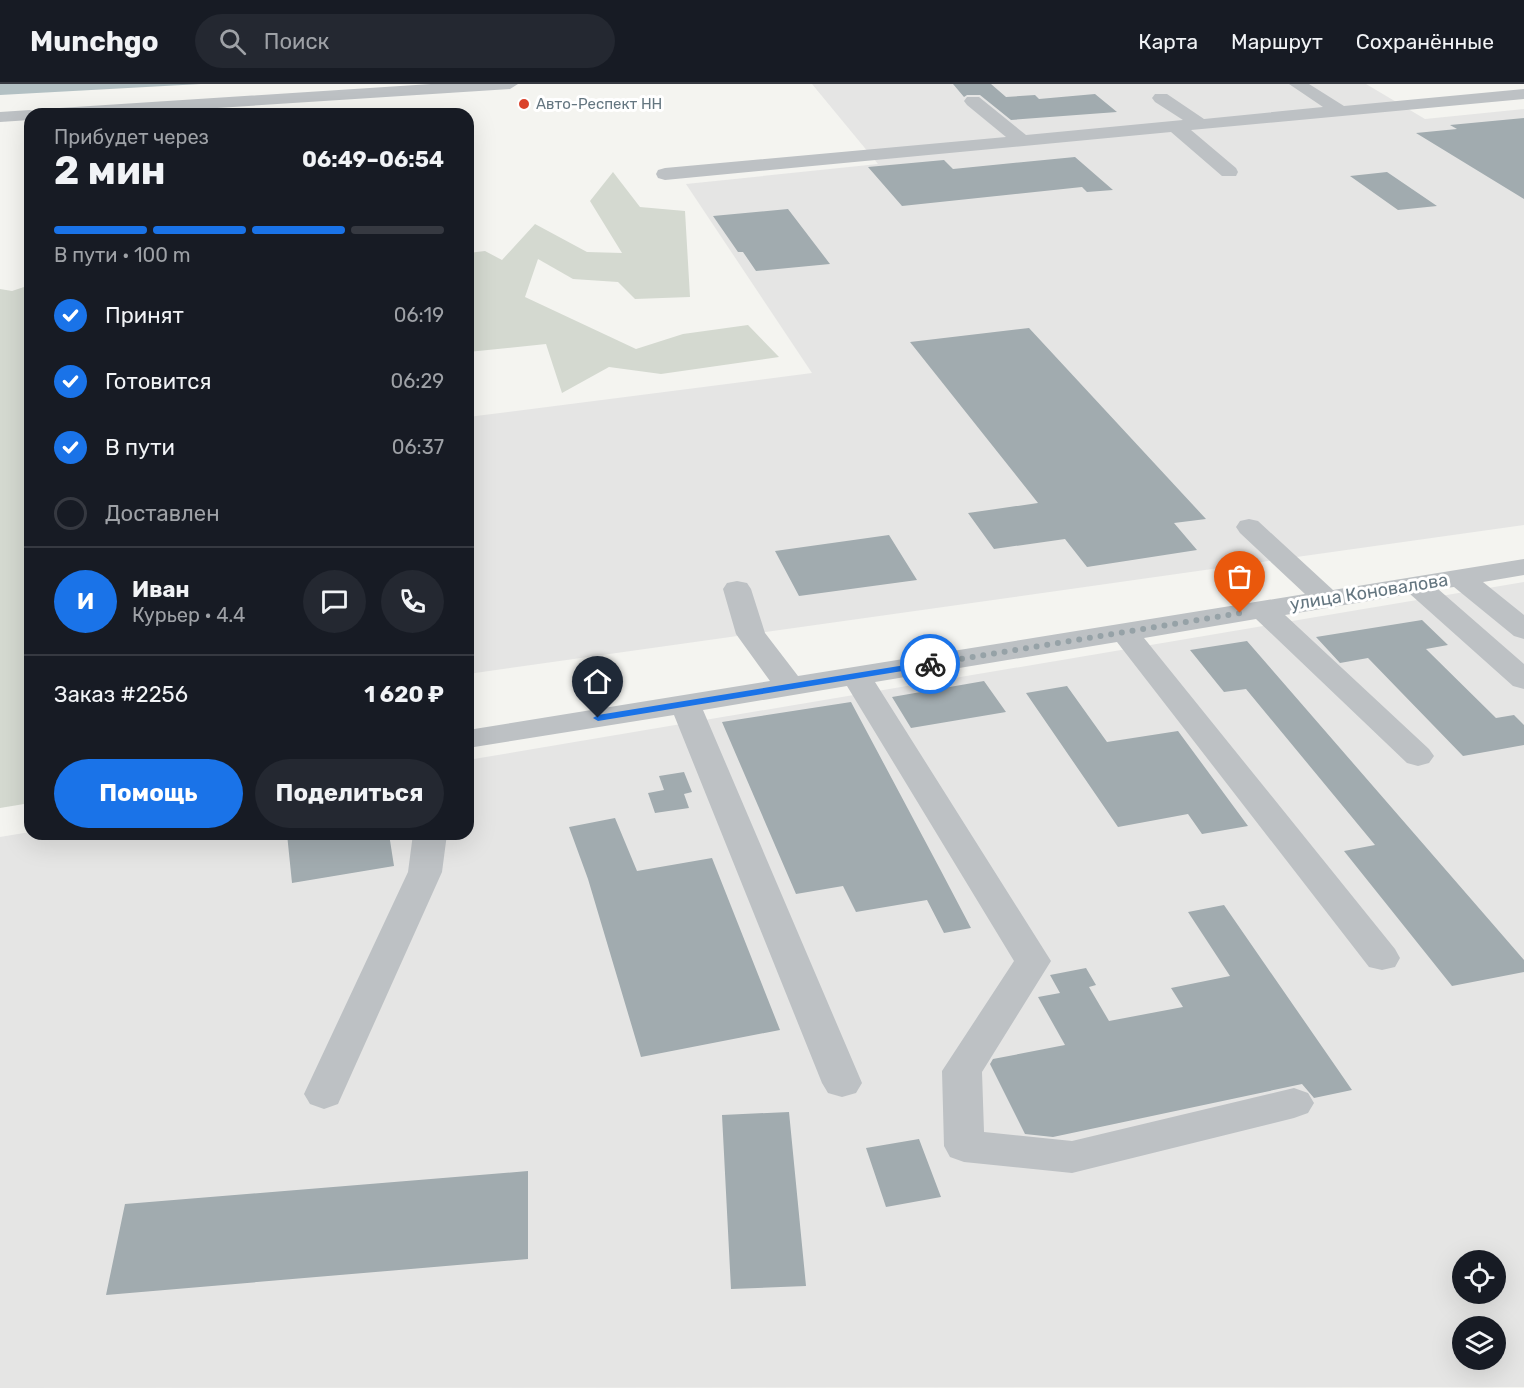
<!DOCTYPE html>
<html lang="ru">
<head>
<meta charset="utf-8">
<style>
  body { margin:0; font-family:Rubik,sans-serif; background:#242831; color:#f1f3f6; height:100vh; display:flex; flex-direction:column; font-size:22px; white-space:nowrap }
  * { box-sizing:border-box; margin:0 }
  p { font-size:20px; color:#9ea1a6 }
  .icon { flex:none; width:33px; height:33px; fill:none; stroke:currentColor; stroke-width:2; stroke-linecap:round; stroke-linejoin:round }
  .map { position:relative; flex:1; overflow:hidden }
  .drawer { position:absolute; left:24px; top:24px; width:450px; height:732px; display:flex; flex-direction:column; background:#171b24; border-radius:18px; box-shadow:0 6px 24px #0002 }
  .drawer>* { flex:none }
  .buttons { position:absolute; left:1452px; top:1166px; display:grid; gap:12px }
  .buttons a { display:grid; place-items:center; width:54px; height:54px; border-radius:50%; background:#171b24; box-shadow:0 6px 24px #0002; font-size:30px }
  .pin { position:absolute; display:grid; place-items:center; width:51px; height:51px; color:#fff; margin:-62px -26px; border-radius:50% 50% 50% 0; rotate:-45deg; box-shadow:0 0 6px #0007 }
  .pin .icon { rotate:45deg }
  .courier { position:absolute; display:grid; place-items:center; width:60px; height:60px; margin:-30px; border:4px solid #1a73e8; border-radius:50%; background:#fff; color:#222; box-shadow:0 2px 8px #0007 }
  .summary em { font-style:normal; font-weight:700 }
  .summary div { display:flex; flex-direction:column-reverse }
  .summary { display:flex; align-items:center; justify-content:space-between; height:102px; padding:0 30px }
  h1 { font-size:39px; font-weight:700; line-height:45px }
  .bar { display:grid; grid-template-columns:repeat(4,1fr); gap:9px 6px; align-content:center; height:72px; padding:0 30px }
  .bar i { height:8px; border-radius:4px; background:#363941 }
  .bar .current { background:#1a73e8 }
  .bar p { grid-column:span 4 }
  .line { display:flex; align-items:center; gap:15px; padding:0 30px; border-top:2px solid #363941 }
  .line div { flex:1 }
  .round { display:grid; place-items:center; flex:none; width:63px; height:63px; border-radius:32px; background:#242831 }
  ol { padding:0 30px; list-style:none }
  li { display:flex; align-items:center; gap:18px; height:66px }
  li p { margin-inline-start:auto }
  li .icon { padding:6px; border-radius:50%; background:#1a73e8; color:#fff; stroke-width:4 }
  li:last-child { color:#9ea1a6 }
  li i { width:33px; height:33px; border:3px solid #363941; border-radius:50% }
  .cta { display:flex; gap:12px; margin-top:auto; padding:12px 30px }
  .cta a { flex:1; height:69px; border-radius:36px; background:#1a73e8; color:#fff; font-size:24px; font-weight:700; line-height:69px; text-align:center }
  .cta a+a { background:#242831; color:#f1f3f6 }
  header { display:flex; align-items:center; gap:36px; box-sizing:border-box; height:84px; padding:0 30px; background:#171b24; border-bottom:2px solid #363941 }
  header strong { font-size:28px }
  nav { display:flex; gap:33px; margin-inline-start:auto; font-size:21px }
  .search { width:420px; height:54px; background:#242831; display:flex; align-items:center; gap:15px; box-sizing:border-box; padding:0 21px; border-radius:33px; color:#9ea1a6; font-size:22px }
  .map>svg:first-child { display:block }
  .built { fill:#e5e5e4; fill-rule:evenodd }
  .green { fill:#d4d9d0 }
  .water { fill:#b2c0c3 }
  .building { fill:#a1abaf }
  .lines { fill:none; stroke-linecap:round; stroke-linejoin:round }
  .minor { fill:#bdc1c4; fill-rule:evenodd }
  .route { fill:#1a73e8 }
  .done { stroke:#96a2a7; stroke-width:6; stroke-dasharray:0 10.8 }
  .poi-dot { fill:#da422b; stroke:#fff; stroke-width:2 }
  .labels { text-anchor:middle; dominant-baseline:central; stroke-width:6; stroke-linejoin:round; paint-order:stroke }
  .far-poi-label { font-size:15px; fill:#647680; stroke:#fff; text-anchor:start }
  .street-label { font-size:18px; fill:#647680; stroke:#fff }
</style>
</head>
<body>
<header>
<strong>Munchgo</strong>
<div class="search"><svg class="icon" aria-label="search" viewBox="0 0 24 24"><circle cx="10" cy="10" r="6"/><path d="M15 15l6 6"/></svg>Поиск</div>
<nav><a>Карта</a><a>Маршрут</a><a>Сохранённые</a></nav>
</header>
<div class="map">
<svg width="1524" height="1304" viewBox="0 0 1524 1304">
  <rect width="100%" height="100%" fill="#f4f4f0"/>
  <path class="built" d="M 812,0 L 1366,0 L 1425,35 L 1524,25 L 1524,441 L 468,590 L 468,333 L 812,289 L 686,100 L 878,80 Z
    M 1524,498 L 1524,1303 L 0,1304 L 0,753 L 30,748 L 30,750 L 468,750 L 468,676 ZM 1462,1176 L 1496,1176 L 1496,1209 L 1462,1209 ZM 1462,1242 L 1496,1242 L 1496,1275 L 1462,1275 Z"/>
  <path class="green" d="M 613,88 L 640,123 L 685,127 L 690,213 L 635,215 L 618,198 L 573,195 L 538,175 L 525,213 L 636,265 L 683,250 L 748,241 L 779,273 L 661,290 L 609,283 L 562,309 L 546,260 L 468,268 L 468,169 L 485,167 L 502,176 L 535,140 L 587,168 L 622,169 L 590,117 Z
    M 30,201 L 30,719 L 0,724 L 0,205 L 12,207 Z"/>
  <path class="water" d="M 0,0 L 201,0 L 0,11 Z"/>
  <path class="building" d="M 953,0 L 991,0 L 1006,13 L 1035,11 L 1039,15 L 1095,10 L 1117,28 L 1011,36 L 980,11 L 967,11 L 964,13 Z
    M 1524,34 L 1524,115 L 1416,49 L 1457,45 L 1450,41 Z
    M 1075,73 L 1113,106 L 1087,108 L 1082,103 L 902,122 L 868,83 L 944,76 L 953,85 Z
    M 1387,88 L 1437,122 L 1398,126 L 1350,92 Z
    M 788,125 L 830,180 L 756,187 L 743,168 L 738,168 L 713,132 Z
    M 1029,244 L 1206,435 L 1174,439 L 1197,466 L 1087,483 L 1065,455 L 994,465 L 968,429 L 1038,419 L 910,258 Z
    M 889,451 L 917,496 L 799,512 L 775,467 Z
    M 1422,536 L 1448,561 L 1426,565 L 1496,634 L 1514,631 L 1524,641 L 1524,661 L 1463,672 L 1368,574 L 1340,579 L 1316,553 Z
    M 1247,557 L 1524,876 L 1524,888 L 1452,902 L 1344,767 L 1375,761 L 1246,605 L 1224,608 L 1190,566 Z
    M 984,597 L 1006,628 L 911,644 L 892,613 Z
    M 1067,602 L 1107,658 L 1178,647 L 1248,742 L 1202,750 L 1188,730 L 1118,743 L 1026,609 Z
    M 851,618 L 940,785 L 971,844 L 944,849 L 927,816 L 856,828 L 843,802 L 796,810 L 722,638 Z
    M 684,688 L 692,708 L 684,710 L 689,724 L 655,729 L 648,709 L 664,706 L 659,692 Z
    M 615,734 L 637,787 L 712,774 L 780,946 L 641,973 L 588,795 L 569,743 Z
    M 287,750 L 389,750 L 394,782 L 292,799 Z
    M 1224,821 L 1352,1006 L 1314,1014 L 1302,1000 L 1053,1053 L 1025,1050 L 990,980 L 993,975 L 1065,961 L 1038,913 L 1060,909 L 1050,891 L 1086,884 L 1096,901 L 1089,903 L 1109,937 L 1183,923 L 1171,904 L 1230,892 L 1188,828 Z
    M 789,1028 L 806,1202 L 731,1205 L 722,1031 Z
    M 919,1055 L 941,1113 L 886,1123 L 866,1064 Z
    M 528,1087 L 528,1175 L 106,1211 L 125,1120 Z"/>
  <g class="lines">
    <path class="minor" d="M 431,0 L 518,0 L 510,5 L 125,30 L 30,30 L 30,36 L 0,38 L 0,28 L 30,26 L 37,28 L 44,25 Z
      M 1289,0 L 1309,0 L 1344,22 L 1524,5 L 1524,15 L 1191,46 L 1236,84 L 1238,88 L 1236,92 L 1222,92 L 1171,48 L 665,96 L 658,94 L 656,90 L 658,86 L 665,84 L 1006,53 L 967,21 L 964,17 L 967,13 L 979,13 L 1026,51 L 1183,36 L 1155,18 L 1152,14 L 1155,10 L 1167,10 L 1204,35 L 1323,23 Z
      M 1249,435 L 1258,437 L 1333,506 L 1524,475 L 1524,491 L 1483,498 L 1524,531 L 1524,555 L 1514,552 L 1454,503 L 1438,505 L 1524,580 L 1524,605 L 1513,602 L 1410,510 L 1285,531 L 1429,665 L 1434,672 L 1429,679 L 1418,682 L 1407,679 L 1256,535 L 1144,554 L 1395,865 L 1400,874 L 1395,883 L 1382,886 L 1369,883 L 1117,558 L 875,598 L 1051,877 L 982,988 L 984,1048 L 1072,1057 L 1294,1004 L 1308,1009 L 1314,1019 L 1308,1029 L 1294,1034 L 1072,1089 L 964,1078 L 950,1073 L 944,1062 L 942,987 L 1014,877 L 847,602 L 703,626 L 862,999 L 856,1009 L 842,1013 L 828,1009 L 822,999 L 674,631 L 468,664 L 468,646 L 770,597 L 736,550 L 723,505 L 727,499 L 737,497 L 747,499 L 751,505 L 765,549 L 798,592 L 1305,510 L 1240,449 L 1236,443 L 1240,437 Z
      M 413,750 L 447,750 L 442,788 L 338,1020 L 324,1025 L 310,1020 L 304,1010 L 408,788 Z"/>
  </g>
  <path class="route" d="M 930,577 L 933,578 L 933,582 L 598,637 L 593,634 L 598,631 Z"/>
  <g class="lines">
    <path class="done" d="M 930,580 L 1240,529"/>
  </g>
  <circle class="poi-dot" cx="524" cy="20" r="6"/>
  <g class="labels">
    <g class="far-poi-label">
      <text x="536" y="20">Авто-Респект НН</text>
    </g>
    <g class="street-label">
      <text transform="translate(1369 508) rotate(-9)">улица Коновалова</text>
    </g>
  </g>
</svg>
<div class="buttons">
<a><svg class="icon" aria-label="locate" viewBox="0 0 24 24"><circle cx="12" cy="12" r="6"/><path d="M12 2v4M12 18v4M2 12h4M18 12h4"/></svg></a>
<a><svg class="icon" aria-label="layers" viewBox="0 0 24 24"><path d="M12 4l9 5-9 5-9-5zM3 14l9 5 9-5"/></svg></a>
</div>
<div class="pin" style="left:1240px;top:529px;background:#ea580c"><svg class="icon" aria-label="bag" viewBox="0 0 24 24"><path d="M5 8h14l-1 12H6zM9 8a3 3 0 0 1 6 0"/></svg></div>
<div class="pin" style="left:598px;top:634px;background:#1f2937"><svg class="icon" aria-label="home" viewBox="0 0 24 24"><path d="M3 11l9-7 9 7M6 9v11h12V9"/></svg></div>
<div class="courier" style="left:930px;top:580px"><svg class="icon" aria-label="bike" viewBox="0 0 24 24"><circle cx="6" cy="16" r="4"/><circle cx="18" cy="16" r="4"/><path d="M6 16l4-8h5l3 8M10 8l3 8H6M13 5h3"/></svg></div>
<section class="drawer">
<div class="summary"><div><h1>2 мин</h1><p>Прибудет через</p></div><em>06:49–06:54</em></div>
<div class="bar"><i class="current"></i><i class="current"></i><i class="current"></i><i></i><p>В пути · 100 m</p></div>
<ol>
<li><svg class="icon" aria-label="check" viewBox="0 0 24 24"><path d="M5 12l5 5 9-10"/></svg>Принят<p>06:19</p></li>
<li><svg class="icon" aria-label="check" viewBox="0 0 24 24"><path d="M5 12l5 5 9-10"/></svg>Готовится<p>06:29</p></li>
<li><svg class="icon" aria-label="check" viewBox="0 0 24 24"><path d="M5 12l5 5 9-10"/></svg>В пути<p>06:37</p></li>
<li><i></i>Доставлен</li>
</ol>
<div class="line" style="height:108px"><b class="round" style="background:#1a73e8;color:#fff">И</b><div><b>Иван</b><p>Курьер · 4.4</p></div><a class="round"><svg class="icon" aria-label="chat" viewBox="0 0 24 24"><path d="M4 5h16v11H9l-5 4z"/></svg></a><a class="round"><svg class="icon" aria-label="phone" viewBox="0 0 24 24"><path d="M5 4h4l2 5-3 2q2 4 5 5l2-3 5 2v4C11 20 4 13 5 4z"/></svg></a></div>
<div class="line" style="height:78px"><div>Заказ #2256</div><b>1 620 ₽</b></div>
<div class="cta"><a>Помощь</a><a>Поделиться</a></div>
</section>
</div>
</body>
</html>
